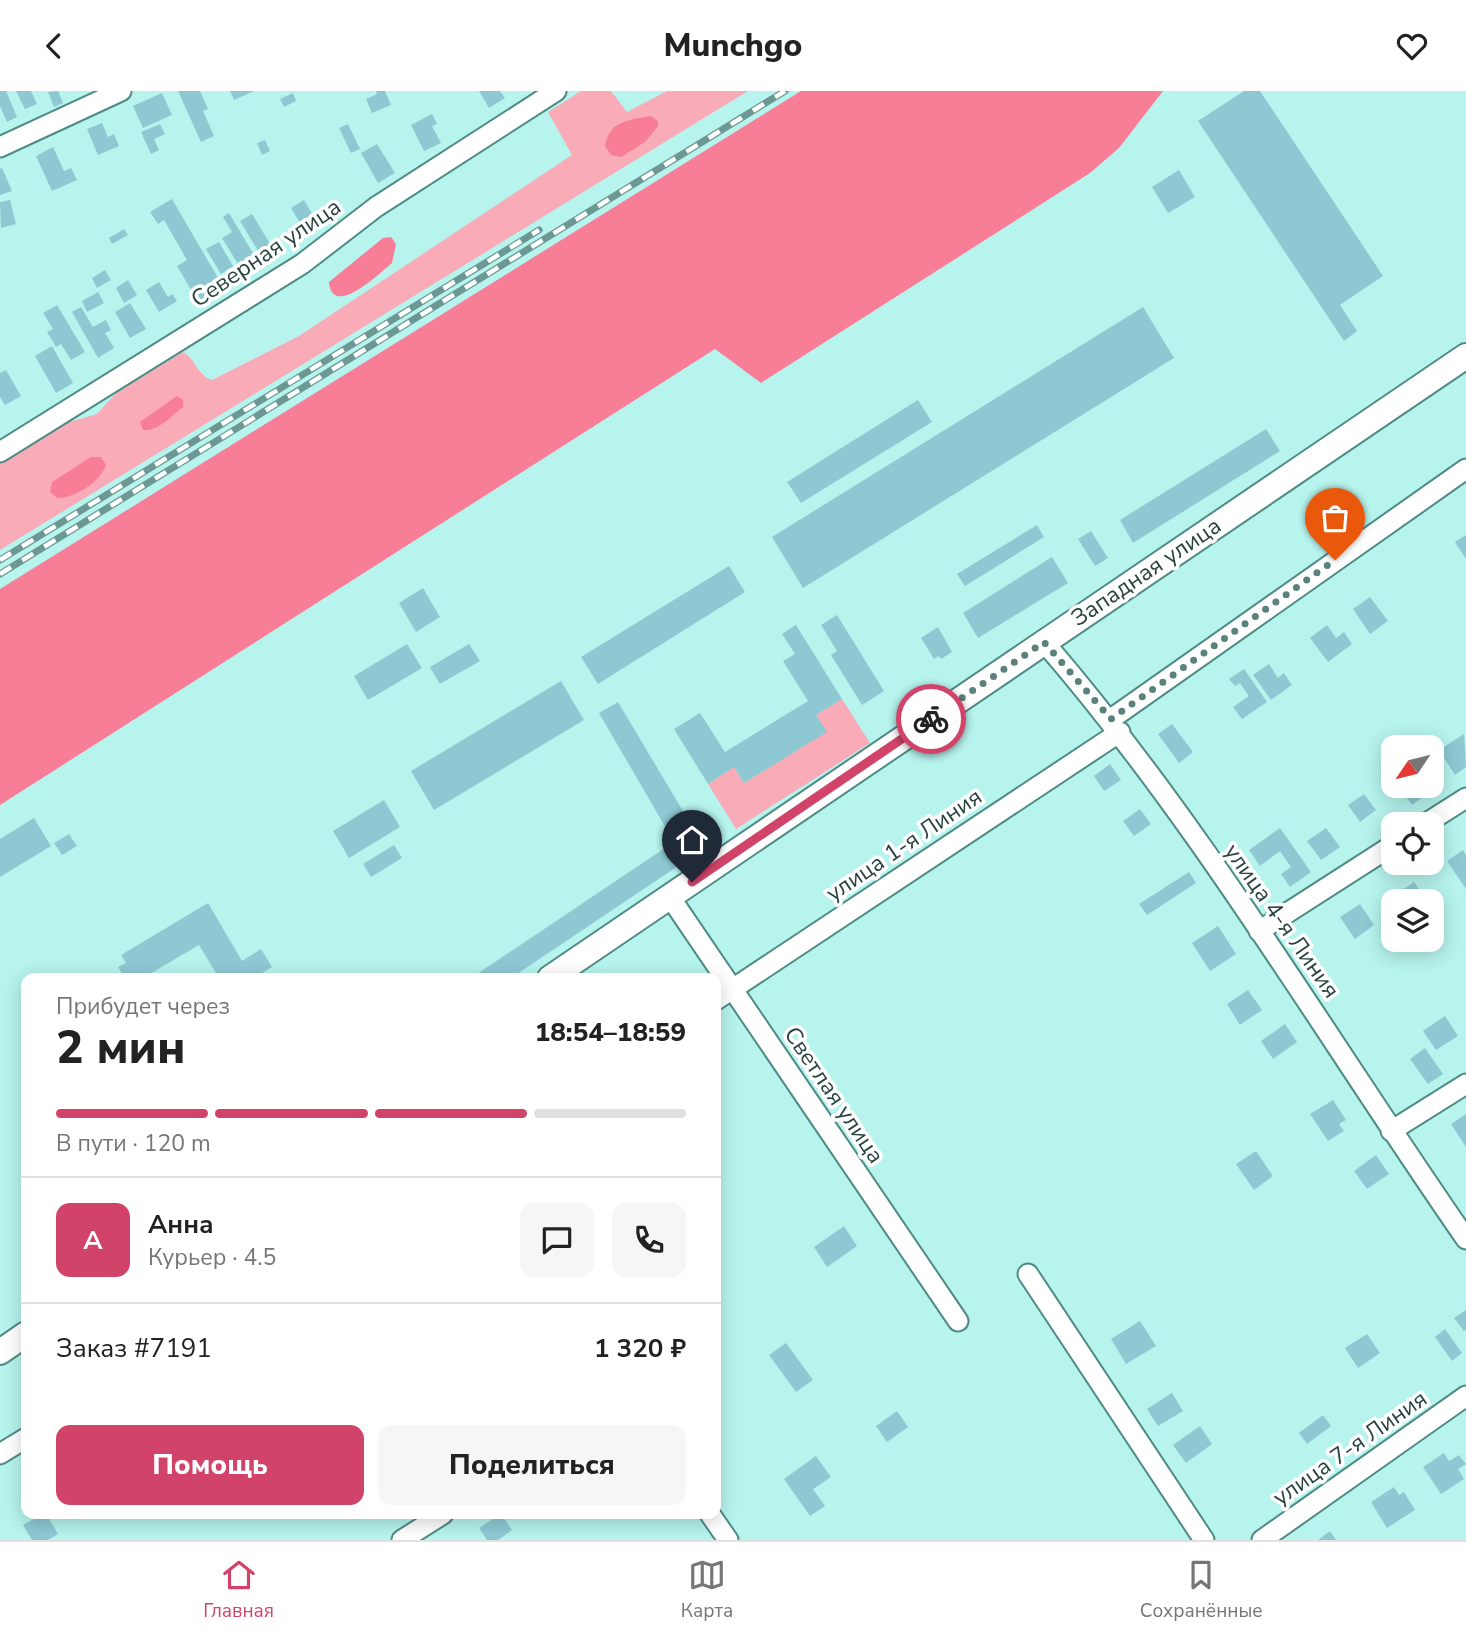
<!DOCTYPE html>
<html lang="ru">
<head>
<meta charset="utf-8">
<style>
  body { margin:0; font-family:"Nunito Sans",sans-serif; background:#f6f6f6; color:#222; height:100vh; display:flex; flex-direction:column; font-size:26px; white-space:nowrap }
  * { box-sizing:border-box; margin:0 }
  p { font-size:23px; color:#767676 }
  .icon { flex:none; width:38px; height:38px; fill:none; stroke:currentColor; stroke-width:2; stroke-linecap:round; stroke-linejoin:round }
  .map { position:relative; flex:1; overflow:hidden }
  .drawer { position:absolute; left:21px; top:882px; width:700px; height:546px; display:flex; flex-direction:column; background:#fff; border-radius:14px; box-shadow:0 4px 18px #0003 }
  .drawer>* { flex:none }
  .needle { width:46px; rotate:235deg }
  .tools { position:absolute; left:1381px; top:644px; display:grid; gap:14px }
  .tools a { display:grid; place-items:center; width:63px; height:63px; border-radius:14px; background:#fff; box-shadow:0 4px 18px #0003; font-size:35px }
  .pin { position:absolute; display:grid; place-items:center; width:60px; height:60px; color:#fff; margin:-72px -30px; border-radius:50% 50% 50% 0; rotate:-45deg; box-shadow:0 0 7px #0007 }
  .pin .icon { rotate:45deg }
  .courier { position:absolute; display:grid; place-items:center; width:70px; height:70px; margin:-35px; border:5px solid #d2436a; border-radius:50%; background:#fff; color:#222; box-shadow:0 2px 9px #0007 }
  .overview em { font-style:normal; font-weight:800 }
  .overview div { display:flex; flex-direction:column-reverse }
  .overview { display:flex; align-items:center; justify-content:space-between; height:119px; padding:0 35px }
  h1 { font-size:46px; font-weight:800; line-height:52px }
  .bar { display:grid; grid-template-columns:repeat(4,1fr); gap:10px 7px; align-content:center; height:84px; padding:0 35px }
  .bar i { height:9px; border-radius:5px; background:#e0e0e0 }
  .bar .on { background:#d2436a }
  .bar p { grid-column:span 4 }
  .line { display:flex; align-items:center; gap:18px; padding:0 35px; border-top:2px solid #e0e0e0 }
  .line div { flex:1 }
  .round { display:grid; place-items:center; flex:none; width:74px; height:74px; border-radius:14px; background:#f6f6f6 }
  .action { display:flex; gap:14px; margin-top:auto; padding:14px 35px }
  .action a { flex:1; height:80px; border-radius:14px; background:#d2436a; color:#fff; font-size:28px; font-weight:800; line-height:80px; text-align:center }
  .action a+a { background:#f6f6f6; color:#222 }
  header { display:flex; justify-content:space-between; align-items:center; height:91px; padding:0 35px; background:#fff; font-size:32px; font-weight:800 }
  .tabs { display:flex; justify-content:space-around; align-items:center; height:98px; border-top:2px solid #e0e0e0; background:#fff; font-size:19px; color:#767676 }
  .tabs a { display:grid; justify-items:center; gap:4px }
  .tabs .on { color:#d2436a }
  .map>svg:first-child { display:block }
  .green { fill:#f9abb8 }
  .forest { fill:#f87d97 }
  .building { fill:#8ec9d3 }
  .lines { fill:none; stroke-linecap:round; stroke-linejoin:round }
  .minor-casing { stroke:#4f8b85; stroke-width:23 }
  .tertiary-casing { stroke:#4f8b85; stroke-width:28 }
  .minor { stroke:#fff; stroke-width:19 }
  .tertiary { stroke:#fff; stroke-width:24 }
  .rail-casing { stroke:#6c9793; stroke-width:7 }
  .rail { stroke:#fff; stroke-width:4.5; stroke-dasharray:13; stroke-linecap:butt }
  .done { stroke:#5b817d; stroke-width:7; stroke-dasharray:0 12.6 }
  .route { stroke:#d2436a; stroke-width:9 }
  .labels { text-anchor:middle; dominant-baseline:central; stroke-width:7; stroke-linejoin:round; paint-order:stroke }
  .street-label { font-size:23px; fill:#294340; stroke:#fff }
</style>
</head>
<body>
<header><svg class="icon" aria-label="back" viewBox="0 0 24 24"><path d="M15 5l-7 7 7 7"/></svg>Munchgo<svg class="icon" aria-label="heart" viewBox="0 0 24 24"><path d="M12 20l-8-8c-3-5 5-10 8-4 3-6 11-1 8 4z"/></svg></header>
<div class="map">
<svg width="1466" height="1449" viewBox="0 0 1466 1449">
  <rect width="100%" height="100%" fill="#b7f4ee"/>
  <path class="green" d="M 581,0 L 611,0 L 627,21 L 667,0 L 748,0 L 0,459 L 0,370 L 62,333 L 97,323 L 116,302 L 183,261 C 196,268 197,284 212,289 L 299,245 L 572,64 L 548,21 Z
    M 842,608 L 870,652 L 736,738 L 708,693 L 734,676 L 744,692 L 826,641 L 816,624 Z"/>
  <path class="forest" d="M 801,0 L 1163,0 L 1119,57 L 1090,82 L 761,292 L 715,258 L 0,714 L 0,498 Z
    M 651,25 L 658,30 L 658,35 L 645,51 L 621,66 L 611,64 L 605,55 C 609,30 628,29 651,25 Z
    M 391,146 L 396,153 L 392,172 C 379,183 332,228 329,191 L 383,147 Z
    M 177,305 L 183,309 L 183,316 C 171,325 159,340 143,339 L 140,331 Z
    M 91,366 L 101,366 L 106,374 C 100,391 75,407 57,407 L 50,401 L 52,391 Z"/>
  <path class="building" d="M 0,0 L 6,0 L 17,26 L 7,31 L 0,15 Z
    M 16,0 L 31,0 L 37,13 L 25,18 Z
    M 58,0 L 63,12 L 54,16 L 48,1 Z
    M 178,0 L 200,0 L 208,18 L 203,20 L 214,45 L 201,51 Z
    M 230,0 L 254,0 L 234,9 Z
    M 376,0 L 385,0 L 391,14 L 372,22 L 366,8 L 377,3 Z
    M 479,0 L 500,0 L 505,7 L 489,17 Z
    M 1244,0 L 1260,0 L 1383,185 L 1340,214 L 1357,240 L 1344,250 L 1198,30 Z
    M 162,2 L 172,24 L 143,37 L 133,15 Z
    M 293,2 L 296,10 L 284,16 L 280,8 Z
    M 432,23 L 437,33 L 432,35 L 441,52 L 424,60 L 411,34 Z
    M 102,32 L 108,46 L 114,43 L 119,55 L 98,64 L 87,38 Z
    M 160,33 L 165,43 L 154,48 L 159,59 L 151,63 L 141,41 Z
    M 348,33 L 360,58 L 351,62 L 339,37 Z
    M 265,49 L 270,60 L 262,64 L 257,52 Z
    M 377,53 L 395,82 L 378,92 L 361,62 Z
    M 53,56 L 64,80 L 71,77 L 77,89 L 52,100 L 36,65 Z
    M 2,77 L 12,100 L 0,104 L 0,78 Z
    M 1179,79 L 1195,106 L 1168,122 L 1152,96 Z
    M 172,108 L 225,199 L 200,214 L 177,175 L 187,169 L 164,129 L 158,133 L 150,121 Z
    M 10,109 L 16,133 L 1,137 L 0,111 Z
    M 304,109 L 316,129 L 303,137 L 291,117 Z
    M 326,114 L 332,124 L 325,127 L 320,117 Z
    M 229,122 L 257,169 L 241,178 L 222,147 L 232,141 L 223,126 Z
    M 252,123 L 272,156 L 260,163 L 240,130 Z
    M 124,138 L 128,144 L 112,153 L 109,147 Z
    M 219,151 L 233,175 L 221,183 L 206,158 Z
    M 105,179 L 111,189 L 97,197 L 92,187 Z
    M 128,189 L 137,204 L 124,212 L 116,197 Z
    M 159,191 L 168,206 L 172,203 L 177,210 L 159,221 L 146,199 Z
    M 98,201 L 104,212 L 87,221 L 82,210 Z
    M 130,212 L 146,238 L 130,247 L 115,221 Z
    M 57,214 L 85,261 L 71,269 L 61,253 L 56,256 L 47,241 L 53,238 L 43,222 Z
    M 81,216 L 93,236 L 106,229 L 111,239 L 105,242 L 114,257 L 98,267 L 72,221 Z
    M 1143,216 L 1174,267 L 803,497 L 772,446 Z
    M 52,255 L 73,292 L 56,302 L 35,265 Z
    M 6,279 L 21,305 L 5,314 L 0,306 L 0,282 Z
    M 918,309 L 932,331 L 801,412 L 787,391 Z
    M 1266,338 L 1280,360 L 1133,452 L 1120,429 Z
    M 1037,434 L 1044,446 L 965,495 L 957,483 Z
    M 1091,440 L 1108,467 L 1095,475 L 1078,448 Z
    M 1466,444 L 1466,468 L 1455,451 Z
    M 1052,466 L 1068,492 L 978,547 L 963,522 Z
    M 729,475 L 745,501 L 598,593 L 581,566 Z
    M 423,497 L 440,526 L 416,541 L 399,512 Z
    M 1370,506 L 1388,530 L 1370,543 L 1353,518 Z
    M 837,524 L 884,600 L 862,614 L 831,564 L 837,560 L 821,534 Z
    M 796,534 L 842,608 L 816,624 L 827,641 L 744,692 L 734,676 L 708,693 L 674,638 L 700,622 L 725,661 L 808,610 L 783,570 L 795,563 L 782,543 Z
    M 1327,534 L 1336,547 L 1344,541 L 1352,553 L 1328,571 L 1310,547 Z
    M 938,536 L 952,561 L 941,568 L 939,565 L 934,568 L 921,547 Z
    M 407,553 L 422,577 L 368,609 L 354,585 Z
    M 469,553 L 480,570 L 440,593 L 430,576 Z
    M 1269,573 L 1278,587 L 1284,582 L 1292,594 L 1271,609 L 1253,584 Z
    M 1244,578 L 1267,611 L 1242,628 L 1233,616 L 1249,605 L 1240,592 L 1235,595 L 1229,588 Z
    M 561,590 L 584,629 L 434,719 L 411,680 Z
    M 618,611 L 705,757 L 511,887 L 471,887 L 674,751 L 599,622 Z
    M 1172,633 L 1193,661 L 1179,672 L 1158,643 Z
    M 1464,643 L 1466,676 L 1455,684 L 1439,659 Z
    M 1110,673 L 1121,689 L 1104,700 L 1094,685 Z
    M 1398,695 L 1424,695 L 1429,701 L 1412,714 Z
    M 1364,703 L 1376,719 L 1360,731 L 1348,714 Z
    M 384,709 L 400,736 L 349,767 L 333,740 Z
    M 1140,718 L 1151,733 L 1134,745 L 1123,730 Z
    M 34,727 L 51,755 L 0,786 L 0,748 Z
    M 1280,737 L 1311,781 L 1290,796 L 1281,783 L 1291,776 L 1280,760 L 1260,775 L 1249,759 Z
    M 1326,737 L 1340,756 L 1321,769 L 1307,750 Z
    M 69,743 L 77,755 L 62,764 L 54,752 Z
    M 394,754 L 402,767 L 371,786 L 363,773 Z
    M 1463,759 L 1466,764 L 1466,798 L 1447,770 Z
    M 1189,781 L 1196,792 L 1147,824 L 1139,813 Z
    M 1414,791 L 1427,810 L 1396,810 L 1393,806 Z
    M 208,812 L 242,870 L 261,858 L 272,876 L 254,887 L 219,887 L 199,854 L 143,887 L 125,887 L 118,876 L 126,872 L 121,864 Z
    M 1360,813 L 1374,834 L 1355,848 L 1340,826 Z
    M 1218,835 L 1236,863 L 1210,880 L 1192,852 Z
    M 1248,899 L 1262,919 L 1240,934 L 1227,913 Z
    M 1445,925 L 1458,945 L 1436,959 L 1423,940 Z
    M 1285,933 L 1297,951 L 1273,968 L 1261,950 Z
    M 1425,957 L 1443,983 L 1428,993 L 1410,968 Z
    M 1333,1009 L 1346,1029 L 1339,1033 L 1344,1040 L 1328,1050 L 1310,1023 Z
    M 1466,1023 L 1466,1056 L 1451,1033 Z
    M 1256,1060 L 1273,1085 L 1254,1099 L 1236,1073 Z
    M 1376,1064 L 1389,1083 L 1367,1098 L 1354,1080 Z
    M 844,1135 L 857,1155 L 827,1176 L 814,1156 Z
    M 1466,1219 L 1466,1239 L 1464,1240 L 1454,1227 Z
    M 1140,1230 L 1156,1255 L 1126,1273 L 1111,1248 Z
    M 1445,1238 L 1462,1262 L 1452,1270 L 1435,1246 Z
    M 1367,1243 L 1380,1262 L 1358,1277 L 1345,1257 Z
    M 786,1252 L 813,1289 L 796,1301 L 769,1264 Z
    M 1172,1302 L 1183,1320 L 1158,1335 L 1147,1318 Z
    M 897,1320 L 908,1336 L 887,1351 L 876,1335 Z
    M 1323,1324 L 1331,1335 L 1307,1353 L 1299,1342 Z
    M 1200,1335 L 1212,1353 L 1186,1372 L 1173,1354 Z
    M 1444,1362 L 1449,1370 L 1459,1364 L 1466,1373 L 1458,1378 L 1464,1388 L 1441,1403 L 1423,1376 Z
    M 816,1365 L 831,1386 L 813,1398 L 825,1415 L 810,1425 L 784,1388 Z
    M 1394,1396 L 1399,1404 L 1404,1401 L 1415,1419 L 1387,1437 L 1371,1411 Z
    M 43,1423 L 46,1423 L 58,1443 L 48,1449 L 32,1449 L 23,1434 Z
    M 501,1423 L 512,1439 L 498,1449 L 487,1449 L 479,1437 Z
    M 1330,1440 L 1336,1449 L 1318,1449 Z"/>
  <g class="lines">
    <defs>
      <path id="minor" d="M 0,56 L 121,0
        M 0,361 L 302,173 L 376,116 L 556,0
        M 1044,551 C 1203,735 1327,948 1466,1148
        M 1111,628 L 1466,378
        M 1425,733 L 1466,707
        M 670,806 L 958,1230
        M 1259,840 L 1393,754
        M 716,909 L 1120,641
        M 1391,1040 L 1466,993
        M 1028,1183 L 1204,1449
        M 0,1363 L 26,1347
        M 710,1423 L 728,1449
        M 402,1449 L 443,1423
        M 1262,1449 L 1466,1305"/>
      <path id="tertiary" d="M 550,887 L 1466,265
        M 0,1261 L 26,1243"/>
    </defs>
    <use href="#minor" class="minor-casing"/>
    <use href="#tertiary" class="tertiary-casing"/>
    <use href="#minor" class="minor"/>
    <use href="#tertiary" class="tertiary"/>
    <defs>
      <path id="rail" d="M 0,469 L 539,139
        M 0,483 L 785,0"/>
    </defs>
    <use href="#rail" class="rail-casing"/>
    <use href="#rail" class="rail"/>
  </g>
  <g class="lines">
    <path class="done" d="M 931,628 L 1044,551 L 1111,628 L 1335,469"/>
    <path class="route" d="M 692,791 L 931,628"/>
  </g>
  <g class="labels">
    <g class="street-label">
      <text transform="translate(266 162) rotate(-34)">Северная улица</text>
      <text transform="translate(1146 481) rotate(-34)">Западная улица</text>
      <text transform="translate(904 754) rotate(-34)">улица 1-я Линия</text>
      <text transform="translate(1282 830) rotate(55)">улица 4-я Линия</text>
      <text transform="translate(834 1004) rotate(56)">Светлая улица</text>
      <text transform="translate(1350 1357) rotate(-35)">улица 7-я Линия</text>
    </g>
  </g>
</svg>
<div class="tools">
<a><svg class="needle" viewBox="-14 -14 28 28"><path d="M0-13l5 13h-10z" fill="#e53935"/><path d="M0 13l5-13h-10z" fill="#767676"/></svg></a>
<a><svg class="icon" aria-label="locate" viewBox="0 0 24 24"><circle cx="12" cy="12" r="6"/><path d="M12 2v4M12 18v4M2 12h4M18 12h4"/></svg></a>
<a><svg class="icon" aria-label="layers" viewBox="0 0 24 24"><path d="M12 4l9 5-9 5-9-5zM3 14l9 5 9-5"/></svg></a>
</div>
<div class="pin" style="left:1335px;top:469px;background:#ea580c"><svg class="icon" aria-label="bag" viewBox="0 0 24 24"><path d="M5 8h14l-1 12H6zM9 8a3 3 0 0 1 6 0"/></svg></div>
<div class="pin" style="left:692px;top:791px;background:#1f2937"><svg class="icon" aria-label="home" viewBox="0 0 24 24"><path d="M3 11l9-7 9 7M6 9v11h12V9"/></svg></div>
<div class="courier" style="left:931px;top:628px"><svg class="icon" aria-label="bike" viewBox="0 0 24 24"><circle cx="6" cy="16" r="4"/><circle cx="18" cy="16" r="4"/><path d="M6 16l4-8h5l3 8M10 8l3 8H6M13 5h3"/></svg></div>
<section class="drawer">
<div class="overview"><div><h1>2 мин</h1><p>Прибудет через</p></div><em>18:54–18:59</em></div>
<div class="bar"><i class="on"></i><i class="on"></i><i class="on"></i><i></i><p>В пути · 120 m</p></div>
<div class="line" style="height:126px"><b class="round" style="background:#d2436a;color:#fff">А</b><div><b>Анна</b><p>Курьер · 4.5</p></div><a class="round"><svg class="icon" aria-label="chat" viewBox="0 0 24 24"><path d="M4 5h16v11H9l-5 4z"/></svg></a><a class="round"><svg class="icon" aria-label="phone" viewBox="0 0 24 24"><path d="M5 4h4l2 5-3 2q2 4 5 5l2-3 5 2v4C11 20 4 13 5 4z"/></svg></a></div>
<div class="line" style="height:91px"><div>Заказ #7191</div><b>1 320 ₽</b></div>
<div class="action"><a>Помощь</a><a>Поделиться</a></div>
</section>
</div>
<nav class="tabs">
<a class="on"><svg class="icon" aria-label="home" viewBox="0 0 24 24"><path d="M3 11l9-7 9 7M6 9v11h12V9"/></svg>Главная</a>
<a><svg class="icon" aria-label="map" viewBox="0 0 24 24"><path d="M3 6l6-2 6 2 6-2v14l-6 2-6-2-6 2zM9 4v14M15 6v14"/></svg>Карта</a>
<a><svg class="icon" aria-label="saved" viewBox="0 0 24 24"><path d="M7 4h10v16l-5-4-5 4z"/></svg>Сохранённые</a>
</nav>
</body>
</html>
